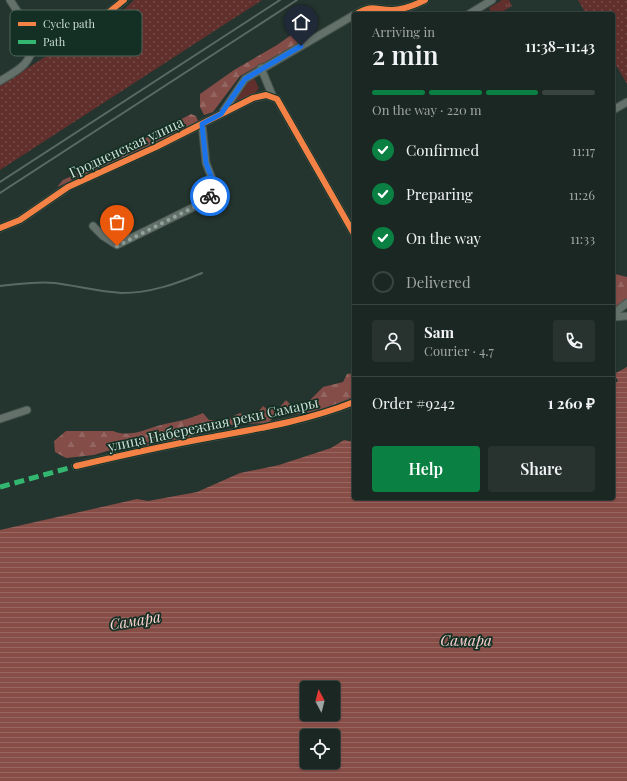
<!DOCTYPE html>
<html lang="en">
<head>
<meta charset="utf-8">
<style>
  body { margin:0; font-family:"Playfair Display",serif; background:#28332f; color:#f1f3f6; height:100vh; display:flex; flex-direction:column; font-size:15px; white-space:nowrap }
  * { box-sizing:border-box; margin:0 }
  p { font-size:13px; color:#a0a5a5 }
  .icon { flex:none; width:22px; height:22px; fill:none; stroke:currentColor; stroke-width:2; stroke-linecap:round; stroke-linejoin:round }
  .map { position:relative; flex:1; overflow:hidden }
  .side { position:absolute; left:352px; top:12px; width:263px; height:488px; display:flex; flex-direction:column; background:#1b2722; border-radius:4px; box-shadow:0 1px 3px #0004,0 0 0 1px #394440 }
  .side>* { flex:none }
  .needle { width:26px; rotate:353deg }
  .buttons { position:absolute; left:300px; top:681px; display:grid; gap:8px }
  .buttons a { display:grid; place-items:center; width:40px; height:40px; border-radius:4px; background:#1b2722; box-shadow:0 1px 3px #0004,0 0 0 1px #394440; font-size:20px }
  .pin { position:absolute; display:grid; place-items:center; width:34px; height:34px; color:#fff; margin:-41px -17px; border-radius:50% 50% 50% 0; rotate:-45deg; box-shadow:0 0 4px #0007 }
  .pin .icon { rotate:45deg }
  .courier { position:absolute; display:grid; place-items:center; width:40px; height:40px; margin:-20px; border:3px solid #1a73e8; border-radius:50%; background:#fff; color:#222; box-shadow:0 1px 5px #0007 }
  .summary em { font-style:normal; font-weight:600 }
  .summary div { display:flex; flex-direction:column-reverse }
  .summary { display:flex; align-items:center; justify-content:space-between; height:68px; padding:0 20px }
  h1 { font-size:26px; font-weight:600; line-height:30px }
  .bar { display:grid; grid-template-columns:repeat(4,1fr); gap:6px 4px; align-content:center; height:48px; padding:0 20px }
  .bar i { height:5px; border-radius:3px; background:#394440 }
  .bar .on { background:#0b8043 }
  .bar p { grid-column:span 4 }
  .line { display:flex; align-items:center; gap:10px; padding:0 20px; border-top:1px solid #394440 }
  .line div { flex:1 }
  .round { display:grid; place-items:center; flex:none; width:42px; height:42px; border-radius:4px; background:#28332f }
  ol { padding:0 20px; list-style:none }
  li { display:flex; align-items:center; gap:12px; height:44px }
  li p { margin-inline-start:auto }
  li .icon { padding:4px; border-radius:50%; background:#0b8043; color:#fff; stroke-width:4 }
  li:last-child { color:#a0a5a5 }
  li i { width:22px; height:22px; border:2px solid #394440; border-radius:50% }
  .cta { display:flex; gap:8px; margin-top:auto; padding:8px 20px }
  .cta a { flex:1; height:46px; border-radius:4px; background:#0b8043; color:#fff; font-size:16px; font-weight:600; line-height:46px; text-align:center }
  .cta a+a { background:#28332f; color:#f1f3f6 }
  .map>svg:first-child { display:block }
  .grass { fill:#61302c }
  .forest { fill:url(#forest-firs) }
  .park { fill:url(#park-tufts) }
  .garden { fill:url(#garden-dots) }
  .water { fill:url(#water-rules); fill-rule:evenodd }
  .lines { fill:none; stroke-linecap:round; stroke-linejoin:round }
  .street-casing { stroke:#43524c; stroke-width:9 }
  .street { stroke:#64706a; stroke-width:7 }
  .rail { stroke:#5b6964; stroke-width:2 }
  .quiet { stroke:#33b770; stroke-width:5; stroke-dasharray:10 5; stroke-linecap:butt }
  .cycleway-casing { stroke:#143025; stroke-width:8 }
  .cycleway { stroke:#f48246; stroke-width:6 }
  .done { stroke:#92a39c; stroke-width:4; stroke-dasharray:0 7.2 }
  .route { stroke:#1a73e8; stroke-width:5 }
  .labels { text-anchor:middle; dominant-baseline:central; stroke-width:3.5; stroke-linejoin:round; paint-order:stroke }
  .street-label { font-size:14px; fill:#cedfd7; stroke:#143025 }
  .water-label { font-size:15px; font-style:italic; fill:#fdd3cf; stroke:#143025 }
  .key { fill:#143025; stroke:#4c655a; stroke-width:1 }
  .key-label { font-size:11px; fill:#cedfd7 }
</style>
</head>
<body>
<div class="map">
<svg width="627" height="781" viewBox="0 0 627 781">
  <defs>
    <pattern id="forest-firs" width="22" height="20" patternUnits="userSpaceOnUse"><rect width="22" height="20" fill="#844d48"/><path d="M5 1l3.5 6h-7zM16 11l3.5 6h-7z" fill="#946662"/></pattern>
    <pattern id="park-tufts" width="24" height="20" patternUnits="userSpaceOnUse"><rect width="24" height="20" fill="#61302c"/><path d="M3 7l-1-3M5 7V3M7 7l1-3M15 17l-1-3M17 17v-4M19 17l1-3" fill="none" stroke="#764e4a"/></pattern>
    <pattern id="garden-dots" width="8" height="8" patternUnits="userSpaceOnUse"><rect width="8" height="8" fill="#61302c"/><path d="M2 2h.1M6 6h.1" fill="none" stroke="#764e4a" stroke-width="1.8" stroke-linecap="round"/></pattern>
    <pattern id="water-rules" width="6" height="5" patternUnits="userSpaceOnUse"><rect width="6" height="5" fill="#874d47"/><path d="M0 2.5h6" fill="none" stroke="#976661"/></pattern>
  </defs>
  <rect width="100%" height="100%" fill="#24342e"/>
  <path class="grass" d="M 254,78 L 259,88 L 255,93 L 234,102 C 235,92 246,82 254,78 Z"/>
  <path class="forest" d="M 307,27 L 313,31 L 308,38 L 240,76 L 213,112 L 204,115 L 200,107 L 200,94 L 234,70 L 277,45 L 294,33 Z
    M 191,114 L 196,116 L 198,121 L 195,125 L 140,151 L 57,187 L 63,180 L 87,169 Z
    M 615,274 L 627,277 L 627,300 L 613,311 L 613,280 Z
    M 354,373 L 354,397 L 319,411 L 274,417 L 268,423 L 239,424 L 224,426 L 217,430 L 154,445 L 107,451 L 94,455 L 66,458 L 55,452 L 54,441 L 66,431 L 113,431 C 130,438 145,429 161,425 C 177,421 188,420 203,413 L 209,420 L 225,420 L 240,413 L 249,417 L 258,412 L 263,406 L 268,410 L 279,408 L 286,400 L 293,407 L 310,400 L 323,387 L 343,382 L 347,374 Z"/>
  <path class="park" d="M 502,0 L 509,0 L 512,6 L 498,14 L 492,14 L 489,8 Z"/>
  <path class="garden" d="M 134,0 L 262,0 L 0,170 L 0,85 L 71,41 L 118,15 Z
    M 578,0 L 627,0 L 627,84 L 613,60 L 613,14 L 586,14 Z"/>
  <path class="water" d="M 627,367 L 627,781 L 0,781 L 0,530 L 137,499 L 148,501 L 197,492 L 240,473 L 279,465 L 331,448 L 344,440 L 354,442 L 354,498 L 613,498 L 613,385 L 618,381 L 614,374 ZM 307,688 L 333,688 L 333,714 L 307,714 ZM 307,736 L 333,736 L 333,762 L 307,762 Z"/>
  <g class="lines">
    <defs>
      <path id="street" d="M 10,0 L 36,40
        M 356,14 C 373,4 375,10 392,10 C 404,10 415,5 425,0
        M 469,14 L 492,0
        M 36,40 L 60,33 L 88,29 L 124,0
        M 261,68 L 273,97
        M 0,81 C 22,68 29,65 36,40
        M 613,110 L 627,102
        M 222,113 L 245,79 L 354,15
        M 93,226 L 103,236 L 117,245 L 204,202 L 216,189 L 206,163 L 202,124
        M 0,228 L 20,220 L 68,187 L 156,147 L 253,98 L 266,95 L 277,99 L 354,234
        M 613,314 L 627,303
        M 613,317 L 627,316
        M 0,419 L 27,410
        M 76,466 C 119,456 163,446 207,438 C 256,429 307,421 354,402"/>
    </defs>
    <use href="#street" class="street-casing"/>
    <use href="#street" class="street"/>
    <path class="rail" d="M 0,182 L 280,0
      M 0,193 L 297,0
      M 0,286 C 18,284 37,281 55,283 C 78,286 99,292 122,293 C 150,293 176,284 202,273"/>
    <path class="quiet" d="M 0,487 L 76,466"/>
    <defs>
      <path id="cycleway" d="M 356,14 C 373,4 375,10 392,10 C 404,10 415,5 425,0
        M 36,40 L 60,33 L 88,29 L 124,0
        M 0,228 L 20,220 L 68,187 L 156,147 L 253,98 L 266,95 L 277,99 L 354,234
        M 76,466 C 119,456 163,446 207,438 C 256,429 307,421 354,402"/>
    </defs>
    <use href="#cycleway" class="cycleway-casing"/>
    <use href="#cycleway" class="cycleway"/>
  </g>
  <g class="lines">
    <path class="done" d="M 117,246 L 204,202 L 210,196"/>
    <path class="route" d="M 210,196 L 216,189 L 206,163 L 202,124 L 221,114 L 245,79 L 301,46"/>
  </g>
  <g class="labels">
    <g class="street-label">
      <text transform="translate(126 147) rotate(-25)">Гродненская улица</text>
      <text transform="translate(213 424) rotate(-12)">улица Набережная реки Самары</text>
    </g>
    <g class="water-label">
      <text transform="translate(135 620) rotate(-9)">Самара</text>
      <text x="466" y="640">Самара</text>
    </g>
  </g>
  <rect x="10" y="10" width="132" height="46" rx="6" class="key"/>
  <rect x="18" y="22" width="18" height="4" fill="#f48246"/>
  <rect x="18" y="40" width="18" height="4" fill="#33b770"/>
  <g class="key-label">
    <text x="43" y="28">Cycle path</text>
    <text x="43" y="46">Path</text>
  </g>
</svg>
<div class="buttons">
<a><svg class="needle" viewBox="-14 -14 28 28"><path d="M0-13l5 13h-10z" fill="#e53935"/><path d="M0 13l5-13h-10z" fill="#a0a5a5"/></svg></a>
<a><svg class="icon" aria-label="locate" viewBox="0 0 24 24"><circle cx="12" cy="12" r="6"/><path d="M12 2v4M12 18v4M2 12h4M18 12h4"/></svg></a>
</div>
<div class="pin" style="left:117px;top:246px;background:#ea580c"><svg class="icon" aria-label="bag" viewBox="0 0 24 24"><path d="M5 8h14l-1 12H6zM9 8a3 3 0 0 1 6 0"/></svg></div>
<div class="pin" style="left:301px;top:46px;background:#1f2937"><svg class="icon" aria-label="home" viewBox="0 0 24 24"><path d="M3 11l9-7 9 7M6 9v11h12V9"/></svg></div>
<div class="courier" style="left:210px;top:196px"><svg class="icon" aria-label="bike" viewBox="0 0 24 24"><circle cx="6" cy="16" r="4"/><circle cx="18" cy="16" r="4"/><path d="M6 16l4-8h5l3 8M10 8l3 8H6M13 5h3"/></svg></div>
<section class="side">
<div class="summary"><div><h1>2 min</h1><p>Arriving in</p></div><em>11:38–11:43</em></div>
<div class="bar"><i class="on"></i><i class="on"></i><i class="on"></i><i></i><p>On the way · 220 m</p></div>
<ol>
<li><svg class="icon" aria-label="check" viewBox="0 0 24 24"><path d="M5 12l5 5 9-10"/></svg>Confirmed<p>11:17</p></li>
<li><svg class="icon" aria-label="check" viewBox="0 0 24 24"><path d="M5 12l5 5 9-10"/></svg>Preparing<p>11:26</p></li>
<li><svg class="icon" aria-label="check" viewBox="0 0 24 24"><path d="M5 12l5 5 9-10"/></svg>On the way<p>11:33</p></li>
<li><i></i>Delivered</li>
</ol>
<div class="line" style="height:72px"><a class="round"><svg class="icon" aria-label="person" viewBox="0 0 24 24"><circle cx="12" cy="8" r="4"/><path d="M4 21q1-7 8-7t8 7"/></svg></a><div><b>Sam</b><p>Courier · 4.7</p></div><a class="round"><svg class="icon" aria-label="phone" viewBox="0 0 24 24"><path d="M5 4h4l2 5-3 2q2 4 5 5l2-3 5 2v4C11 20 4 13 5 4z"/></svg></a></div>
<div class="line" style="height:52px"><div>Order #9242</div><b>1 260 ₽</b></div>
<div class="cta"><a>Help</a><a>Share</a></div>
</section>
</div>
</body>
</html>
